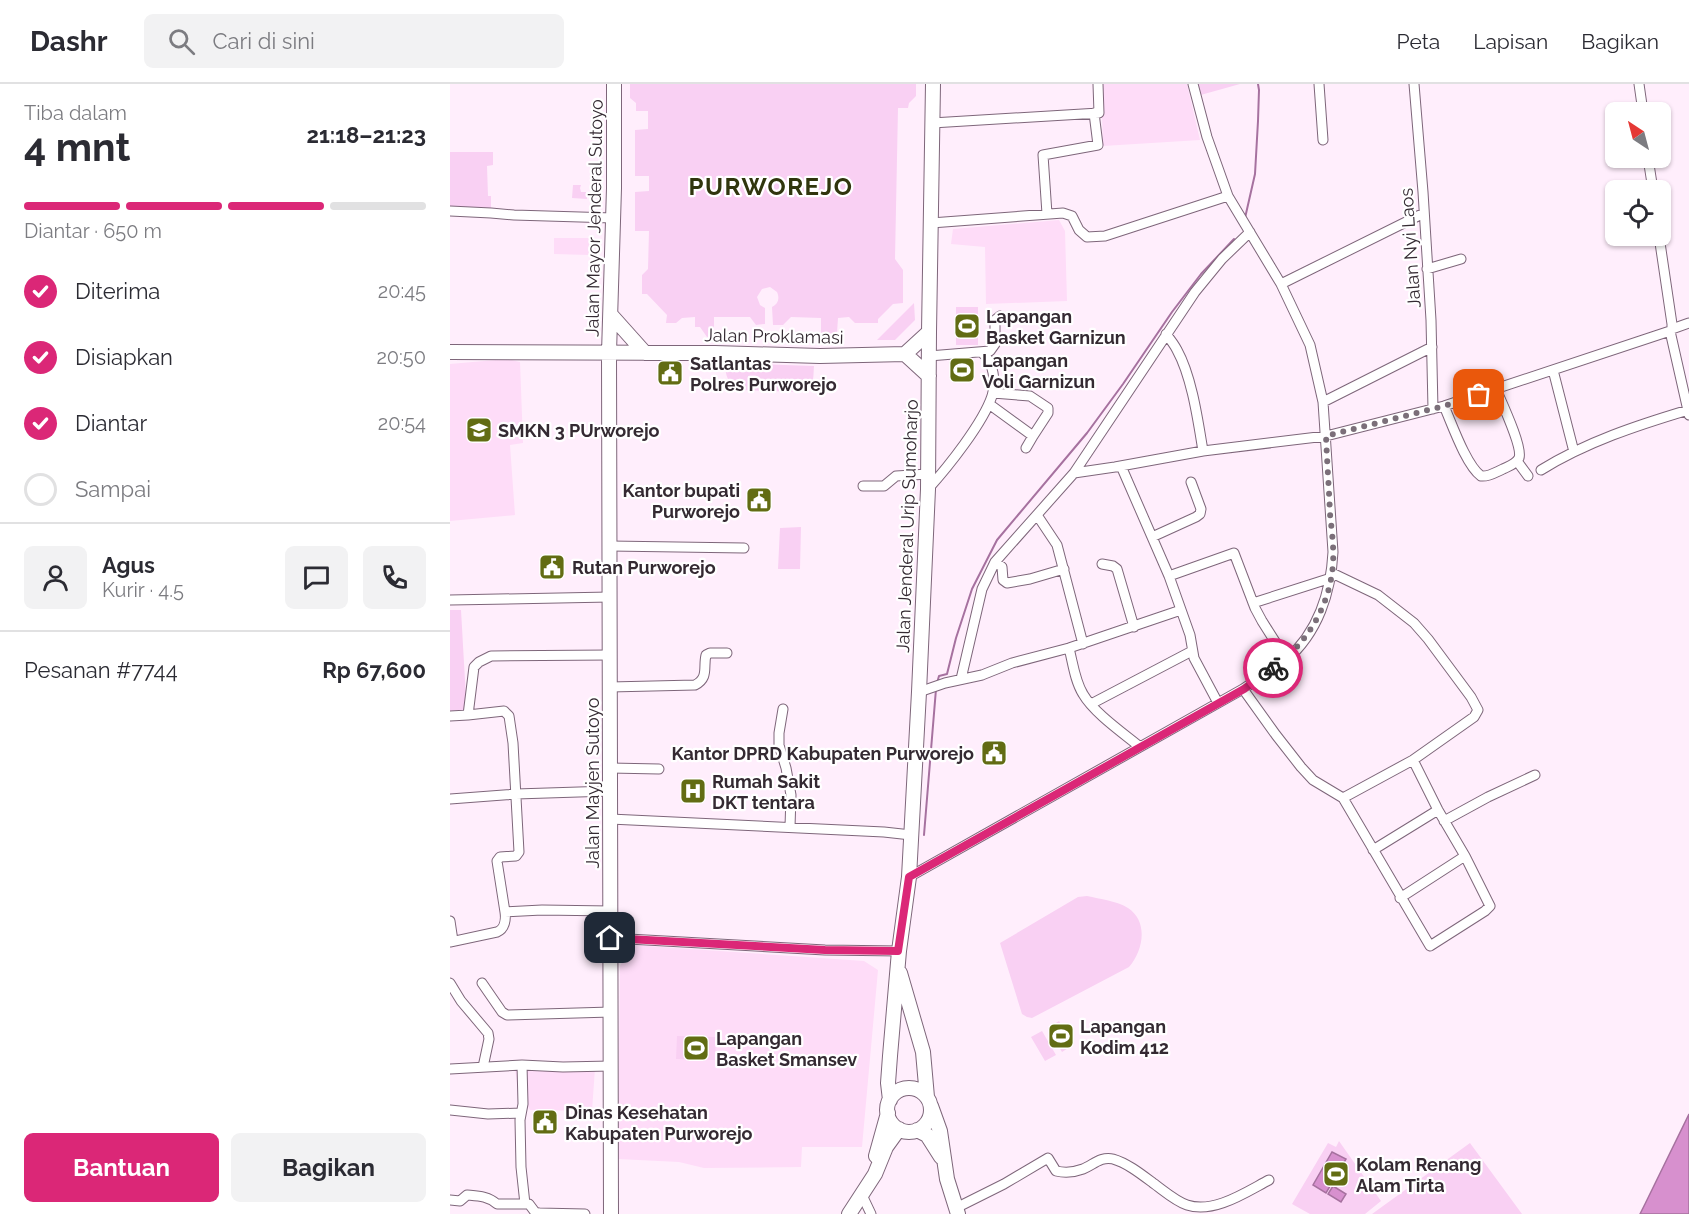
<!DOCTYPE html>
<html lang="id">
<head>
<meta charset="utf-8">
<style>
  body { margin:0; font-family:Raleway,sans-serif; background:#f2f2f3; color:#2b2b33; height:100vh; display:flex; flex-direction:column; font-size:22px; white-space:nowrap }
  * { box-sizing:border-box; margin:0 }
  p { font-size:20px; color:#7c7c81 }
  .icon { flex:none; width:33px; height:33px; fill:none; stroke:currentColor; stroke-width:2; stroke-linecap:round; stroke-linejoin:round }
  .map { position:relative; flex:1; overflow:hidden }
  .panel { display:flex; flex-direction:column; background:#fff; width:450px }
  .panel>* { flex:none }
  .needle { width:39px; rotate:324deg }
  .controls { position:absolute; left:1155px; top:18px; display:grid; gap:12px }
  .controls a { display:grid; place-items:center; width:66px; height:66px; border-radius:9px; background:#fff; box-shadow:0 2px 4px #0004; font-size:30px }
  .pin { position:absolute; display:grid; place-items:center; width:51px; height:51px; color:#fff; margin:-26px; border-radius:12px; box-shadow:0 3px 9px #0006 }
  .courier { position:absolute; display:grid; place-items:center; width:60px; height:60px; margin:-30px; border:4px solid #db2777; border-radius:50%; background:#fff; color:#222; box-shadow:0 2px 8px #0007 }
  .summary em { font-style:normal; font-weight:700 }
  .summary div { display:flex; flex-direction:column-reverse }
  .summary { display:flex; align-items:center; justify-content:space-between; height:102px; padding:0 24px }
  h1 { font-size:39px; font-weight:700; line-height:45px }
  .bar { display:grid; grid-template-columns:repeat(4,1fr); gap:9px 6px; align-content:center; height:72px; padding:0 24px }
  .bar i { height:8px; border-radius:4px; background:#e1e1e2 }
  .bar .selected { background:#db2777 }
  .bar p { grid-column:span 4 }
  .line { display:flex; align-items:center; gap:15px; padding:0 24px; border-top:2px solid #e1e1e2 }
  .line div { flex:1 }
  .round { display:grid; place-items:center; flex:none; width:63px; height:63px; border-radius:9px; background:#f2f2f3 }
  ol { padding:0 24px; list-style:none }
  li { display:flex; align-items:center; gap:18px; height:66px }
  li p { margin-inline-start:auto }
  li .icon { padding:6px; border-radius:50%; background:#db2777; color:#fff; stroke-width:4 }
  li:last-child { color:#7c7c81 }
  li i { width:33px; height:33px; border:3px solid #e1e1e2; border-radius:50% }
  .action { display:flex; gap:12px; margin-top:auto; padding:12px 24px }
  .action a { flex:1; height:69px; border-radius:9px; background:#db2777; color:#fff; font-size:24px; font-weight:700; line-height:69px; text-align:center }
  .action a+a { background:#f2f2f3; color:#2b2b33 }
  header { display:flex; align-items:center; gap:36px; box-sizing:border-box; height:84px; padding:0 30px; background:#fff; border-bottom:2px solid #e1e1e2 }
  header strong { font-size:28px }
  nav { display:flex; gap:33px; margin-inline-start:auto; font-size:21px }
  .search { width:420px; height:54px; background:#f2f2f3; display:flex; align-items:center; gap:15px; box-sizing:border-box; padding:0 21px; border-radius:9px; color:#7c7c81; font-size:22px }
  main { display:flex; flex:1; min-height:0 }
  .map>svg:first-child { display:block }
  .built { fill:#fedcf8 }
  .green { fill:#f9d0f3 }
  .water { fill:#d790ce; stroke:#a6719f; stroke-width:1.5 }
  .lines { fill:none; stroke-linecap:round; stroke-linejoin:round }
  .stream { stroke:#a6719f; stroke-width:2 }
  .street-casing { stroke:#7e667a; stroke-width:11 }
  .secondary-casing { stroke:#7e667a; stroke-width:16 }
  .street { stroke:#fff; stroke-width:9 }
  .secondary { stroke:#fff; stroke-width:14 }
  .done { stroke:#7b6f79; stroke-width:6; stroke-dasharray:0 10.8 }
  .route { stroke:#db2777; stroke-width:8 }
  .labels { text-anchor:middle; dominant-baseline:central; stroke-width:4.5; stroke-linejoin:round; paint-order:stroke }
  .street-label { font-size:18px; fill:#342a32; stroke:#fff }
  .poi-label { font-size:18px; font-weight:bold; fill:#342a32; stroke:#fff; text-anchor:start }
  .district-label { font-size:24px; font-weight:bold; letter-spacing:1.5px; fill:#30350d; stroke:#fff }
</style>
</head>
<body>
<header>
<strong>Dashr</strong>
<div class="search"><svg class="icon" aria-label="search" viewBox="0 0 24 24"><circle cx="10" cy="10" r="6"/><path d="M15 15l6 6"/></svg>Cari di sini</div>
<nav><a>Peta</a><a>Lapisan</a><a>Bagikan</a></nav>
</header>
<main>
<section class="panel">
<div class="summary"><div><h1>4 mnt</h1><p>Tiba dalam</p></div><em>21:18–21:23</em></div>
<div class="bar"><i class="selected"></i><i class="selected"></i><i class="selected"></i><i></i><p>Diantar · 650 m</p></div>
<ol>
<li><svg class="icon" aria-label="check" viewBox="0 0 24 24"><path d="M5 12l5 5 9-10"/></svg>Diterima<p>20:45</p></li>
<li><svg class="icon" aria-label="check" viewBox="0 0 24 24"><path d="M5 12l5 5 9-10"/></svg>Disiapkan<p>20:50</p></li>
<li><svg class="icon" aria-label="check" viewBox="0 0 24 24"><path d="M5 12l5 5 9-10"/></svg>Diantar<p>20:54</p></li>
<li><i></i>Sampai</li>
</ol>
<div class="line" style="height:108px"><a class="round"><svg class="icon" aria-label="person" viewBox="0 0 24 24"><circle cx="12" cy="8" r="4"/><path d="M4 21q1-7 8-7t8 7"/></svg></a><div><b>Agus</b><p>Kurir · 4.5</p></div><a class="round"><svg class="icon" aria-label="chat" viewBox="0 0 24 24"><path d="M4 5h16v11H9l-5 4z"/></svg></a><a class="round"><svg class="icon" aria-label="phone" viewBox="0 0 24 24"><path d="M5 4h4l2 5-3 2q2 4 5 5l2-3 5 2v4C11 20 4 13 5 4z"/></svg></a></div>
<div class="line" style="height:78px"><div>Pesanan #7744</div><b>Rp 67,600</b></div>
<div class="action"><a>Bantuan</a><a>Bagikan</a></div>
</section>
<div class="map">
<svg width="1239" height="1130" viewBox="0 0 1239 1130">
  <rect width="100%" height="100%" fill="#ffeefc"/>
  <path class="built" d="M 651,0 L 737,0 L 750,56 L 653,62 Z
    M 609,136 L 615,147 L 617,217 L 536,220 L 535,163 L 501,160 L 503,145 Z
    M 104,154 L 139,154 L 139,171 L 104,170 Z
    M 57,275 L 70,278 L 73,359 L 60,361 L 65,431 L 0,437 L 0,280 Z
    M 182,861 L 414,877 L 428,886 L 412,1063 L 352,1063 L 351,1083 L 254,1084 L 229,1078 L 168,1075 L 170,882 Z
    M 145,984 L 142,1027 L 80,1026 L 68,1005 L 65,986 Z"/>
  <path class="green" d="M 180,0 L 466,0 L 466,12 L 459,19 L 458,24 L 448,24 L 445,175 L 453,186 L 453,219 L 443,220 L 428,235 L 428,239 L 405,239 L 399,233 L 388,234 L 387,249 L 384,249 L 378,255 L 371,255 L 371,234 L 341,233 L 333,241 L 323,241 L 322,223 C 328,220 330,215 327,208 L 320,203 L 312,205 L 307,213 L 310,221 L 315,224 L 315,240 L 306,241 L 300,233 L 264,233 L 264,252 L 257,253 L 250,243 L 245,243 L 245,233 L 232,234 L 226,239 L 216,239 L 217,231 L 197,210 L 192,210 L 192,191 L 198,185 L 199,147 L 185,147 L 185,108 L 199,107 L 199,92 L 185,92 L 185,46 L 198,45 L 198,27 L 186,27 L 186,19 L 180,14 Z
    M 745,0 L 790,0 L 747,12 Z
    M 0,68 L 43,68 L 43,81 L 37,82 L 38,112 L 41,112 L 41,129 L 0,128 Z
    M 123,101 L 131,101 L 130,104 L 131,108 L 137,108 L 137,115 L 122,114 Z
    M 464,219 L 465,236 L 445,256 L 427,256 Z
    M 506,223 L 528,223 L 528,261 L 506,261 Z
    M 276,279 L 364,282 C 363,295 365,301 352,308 L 291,306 C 279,301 274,292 276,279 Z
    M 351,443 L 350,485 L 328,485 L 330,444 Z
    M 0,526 L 11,526 L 17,632 L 0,633 Z
    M 637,812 C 650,815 667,817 678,824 C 699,838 693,867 679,883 L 582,934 L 577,933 L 572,930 L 550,859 L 628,813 Z
    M 609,937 L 623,961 L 612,968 L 598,944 Z
    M 592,947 L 606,971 L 595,977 L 581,953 Z
    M 227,952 L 266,953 L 265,976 L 226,975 Z
    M 889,1057 L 931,1117 L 915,1130 L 860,1130 L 842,1120 L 878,1059 L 886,1063 Z
    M 1020,1059 L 1072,1130 L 922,1130 Z"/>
  <path class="water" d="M 1239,1030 L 1239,1130 L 1190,1130 L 1195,1120 Z
    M 882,1068 L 896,1075 L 876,1109 L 863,1101 Z
    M 883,1102 L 896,1110 L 891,1118 L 878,1110 Z"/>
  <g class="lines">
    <path class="stream" d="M 795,134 L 805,90 L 808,37 L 809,6 L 808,0
      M 487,599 L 489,592 L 497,590 L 506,554 L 522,505 L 547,456 L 637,349 L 673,300 L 722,228 L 751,190 L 784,155
      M 474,751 L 486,605"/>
    <defs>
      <path id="street" d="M 869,0 L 873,56
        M 964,0 L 973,108 L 981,236 L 983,325
        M 1189,0 L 1193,28
        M 482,39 L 649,29 L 648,0
        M 1198,74 L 1203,106
        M 0,127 L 41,129 L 64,131 L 163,134
        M 597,130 L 593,71 L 648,61 L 644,29
        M 481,139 L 613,129 L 622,132 L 629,146 L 637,153 L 655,152 L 778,112
        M 977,185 L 1011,175
        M 831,200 L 974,129
        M 1222,245 L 1239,239
        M 1220,247 L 1239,331
        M 716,250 C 720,255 724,260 727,266 C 742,293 748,337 753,367
        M 479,272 L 540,267 L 545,260 L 545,236 L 550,232
        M 1103,286 L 1124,368
        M 543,309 L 580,312 L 598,324 L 598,329 L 583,352
        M 873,318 L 982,263
        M 539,320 L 583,352 L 576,364
        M 994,322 C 1002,340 1016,381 1031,392 C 1039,393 1046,388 1053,385 C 1059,382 1066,380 1069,374 C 1073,363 1051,317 1046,305
        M 1067,377 L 1078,392
        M 671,382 L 719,492
        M 1091,386 C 1136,358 1188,341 1238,326
        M 624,389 L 665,383 L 753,367 L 876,352 L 994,322 L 1220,247 L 1222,245 L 1222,240 L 1209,152
        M 413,402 L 434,402 L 446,392 L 478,390
        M 478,405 C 498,383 533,339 542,312 C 546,299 544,277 532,269
        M 587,431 L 607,461 L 633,560
        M 702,453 L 746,433 L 750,430 L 751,425 L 741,398
        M 160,462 L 294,464
        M 545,478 L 552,483 L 553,496 L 557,499 L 580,495 L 614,485
        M 652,480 L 663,482 L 667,485 L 684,543
        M 882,489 L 928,511 L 964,539 L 978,555 L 1021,613 L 1028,626 L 1024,633 L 963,676 L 893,714
        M 0,516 L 160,513
        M 803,519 L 881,494
        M 619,564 C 623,580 625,597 633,610 C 644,629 673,649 690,663
        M 511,595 L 532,505 L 545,478 L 624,389 L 745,208 L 772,175 L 800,148
        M 160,603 L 245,601 C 259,594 253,583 256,571 L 260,569 L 277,569
        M 793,605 L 826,651 L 851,683 L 863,696 L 893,714 L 980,862 L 1035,827 L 1040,822 L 1015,772 L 988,726 L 963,676
        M 469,608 L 495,599 L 532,591 L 562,579 L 619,564 L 731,526
        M 768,619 L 744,574 L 740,551 L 719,492 L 784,469 L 805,524 L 812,537 L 836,575
        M 641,620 L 742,567
        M 333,625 L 329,649 L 329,661 L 336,684 L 341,711 L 340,743
        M 0,632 L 18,631 L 24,583 L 29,578 L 41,572 L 160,571
        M 160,684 L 209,685
        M 0,715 L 66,710 L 160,707
        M 160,735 L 434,748 L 461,751
        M 994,737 L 1038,713 L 1085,691
        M 923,766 L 988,726
        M 459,793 L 793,605 C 808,595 823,586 836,576 C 868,549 881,508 883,468 L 873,318 L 860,261 L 831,200 L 778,112 L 757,53 L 743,0
        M 950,814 L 1015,772
        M 55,828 L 92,826 L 160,827
        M 0,837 L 3,857
        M 160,854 L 375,866 L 449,867
        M 0,858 L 47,848 C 55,845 56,835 55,828 L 47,777 L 50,773 L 66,772 L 69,768 L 63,659 L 59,632 L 54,627 L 18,631
        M 0,899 L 11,917 L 38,949 L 39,955 L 33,983
        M 32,899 L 52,928 L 57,931 L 161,928
        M 72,981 L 73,1020 L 70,1036 L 71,1083 L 75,1120
        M 0,985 L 72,981 L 113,983 L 161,982
        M 0,1026 L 38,1030 L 71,1029
        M 412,1111 L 421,1130
        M 0,1116 L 10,1117 L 17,1111 C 28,1112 38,1112 47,1120 L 79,1120 L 85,1128 L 89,1129 L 135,1130
        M 506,1124 L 554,1100 L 598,1074 L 606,1087 C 615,1089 625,1088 633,1085 C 643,1081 651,1072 663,1075 C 677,1079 691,1090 703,1099 C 713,1106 725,1117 737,1121 C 764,1130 796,1108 819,1096"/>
      <path id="secondary" d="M 161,231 L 195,269
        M 0,268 L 265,269 L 370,272 L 455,270 L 479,292
        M 455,270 L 479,248
        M 450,889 L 473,968 L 477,1013
        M437 1026a22 22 0 1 1 44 0a22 22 0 1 1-44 0Z
        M 440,1016 L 438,999 L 440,972 L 449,867 L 459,793 L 469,608 L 478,405 L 479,248 L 483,0
        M 481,1022 L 490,1047 L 497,1095 L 508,1130
        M 467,1046 L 477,1051 L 491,1073
        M 426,1072 L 438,1029
        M 161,1130 L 159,269 L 164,104 L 164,0
        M 399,1130 L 425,1090 L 436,1063 L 449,1045"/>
    </defs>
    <use href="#street" class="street-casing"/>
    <use href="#secondary" class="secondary-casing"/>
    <use href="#street" class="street"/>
    <use href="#secondary" class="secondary"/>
  </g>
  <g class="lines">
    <path class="done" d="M 823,584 C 854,562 877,527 882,489 C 885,470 882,449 880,430 C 879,404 877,378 876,352 L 994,322 L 1029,311"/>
    <path class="route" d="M 160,854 L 375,866 L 448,867 L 459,793 L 794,605 L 823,584"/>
  </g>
  <defs>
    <symbol id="stadium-square" viewBox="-11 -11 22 22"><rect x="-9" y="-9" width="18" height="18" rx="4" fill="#626c13" stroke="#fff"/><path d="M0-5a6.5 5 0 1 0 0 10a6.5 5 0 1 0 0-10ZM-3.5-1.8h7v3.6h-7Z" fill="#fff"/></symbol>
    <symbol id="civic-square" viewBox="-11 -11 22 22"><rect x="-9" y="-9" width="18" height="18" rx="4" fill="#626c13" stroke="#fff"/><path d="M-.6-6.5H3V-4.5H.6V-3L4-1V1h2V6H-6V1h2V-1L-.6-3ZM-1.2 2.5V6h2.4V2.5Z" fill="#fff"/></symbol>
    <symbol id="school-square" viewBox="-11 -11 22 22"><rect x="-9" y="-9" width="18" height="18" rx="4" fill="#626c13" stroke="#fff"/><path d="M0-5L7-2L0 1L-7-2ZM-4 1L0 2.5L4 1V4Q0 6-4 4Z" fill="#fff"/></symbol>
    <symbol id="hospital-square" viewBox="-11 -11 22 22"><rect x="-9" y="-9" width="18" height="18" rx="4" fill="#626c13" stroke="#fff"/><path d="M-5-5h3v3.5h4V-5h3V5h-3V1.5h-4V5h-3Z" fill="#fff"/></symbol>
  </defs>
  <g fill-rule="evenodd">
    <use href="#stadium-square" x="502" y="227" width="30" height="30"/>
    <use href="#stadium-square" x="497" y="271" width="30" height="30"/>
    <use href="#civic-square" x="205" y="274" width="30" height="30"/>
    <use href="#school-square" x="14" y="331" width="30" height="30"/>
    <use href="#civic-square" x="294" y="401" width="30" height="30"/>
    <use href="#civic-square" x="87" y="468" width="30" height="30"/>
    <use href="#civic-square" x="529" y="654" width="30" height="30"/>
    <use href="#hospital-square" x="228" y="692" width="30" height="30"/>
    <use href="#stadium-square" x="596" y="937" width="30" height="30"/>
    <use href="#stadium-square" x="231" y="949" width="30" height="30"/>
    <use href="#civic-square" x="80" y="1023" width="30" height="30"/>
    <use href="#stadium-square" x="871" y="1075" width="30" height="30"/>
  </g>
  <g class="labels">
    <g class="street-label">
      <text transform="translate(144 134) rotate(-89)">Jalan Mayor Jenderal Sutoyo</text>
      <text transform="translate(960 164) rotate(-94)">Jalan Nyi Laos</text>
      <text transform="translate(324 252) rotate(1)">Jalan Proklamasi</text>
      <text transform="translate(457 442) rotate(-88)">Jalan Jenderal Urip Sumoharjo</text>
      <text transform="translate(142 699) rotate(-90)">Jalan Mayjen Sutoyo</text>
    </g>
    <g class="poi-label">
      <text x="536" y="232">Lapangan<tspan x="536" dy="21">Basket Garnizun</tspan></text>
      <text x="532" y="276">Lapangan<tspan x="532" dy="21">Voli Garnizun</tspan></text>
      <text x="240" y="279">Satlantas<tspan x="240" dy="21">Polres Purworejo</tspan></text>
      <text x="48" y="346">SMKN 3 PUrworejo</text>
      <text x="290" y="406" text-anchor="end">Kantor bupati<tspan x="290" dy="21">Purworejo</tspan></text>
      <text x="122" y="483">Rutan Purworejo</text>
      <text x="524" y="669" text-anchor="end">Kantor DPRD Kabupaten Purworejo</text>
      <text x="262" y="697">Rumah Sakit<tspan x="262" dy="21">DKT tentara</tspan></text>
      <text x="630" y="942">Lapangan<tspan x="630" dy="21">Kodim 412</tspan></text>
      <text x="266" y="954">Lapangan<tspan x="266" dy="21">Basket Smansev</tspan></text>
      <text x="115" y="1028">Dinas Kesehatan<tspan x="115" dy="21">Kabupaten Purworejo</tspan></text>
      <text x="906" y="1080">Kolam Renang<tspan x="906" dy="21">Alam Tirta</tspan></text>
    </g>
    <g class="district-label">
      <text x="321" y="102">PURWOREJO</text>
    </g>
  </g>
</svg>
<div class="controls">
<a><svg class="needle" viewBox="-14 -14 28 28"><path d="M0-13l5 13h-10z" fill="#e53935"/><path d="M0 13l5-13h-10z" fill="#7c7c81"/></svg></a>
<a><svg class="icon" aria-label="locate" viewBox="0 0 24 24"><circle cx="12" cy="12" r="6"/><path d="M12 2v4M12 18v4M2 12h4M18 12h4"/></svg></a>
</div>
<div class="pin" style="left:1029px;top:311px;background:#ea580c"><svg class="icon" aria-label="bag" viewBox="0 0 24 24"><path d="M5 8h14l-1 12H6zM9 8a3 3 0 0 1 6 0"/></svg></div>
<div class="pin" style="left:160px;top:854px;background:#1f2937"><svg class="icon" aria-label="home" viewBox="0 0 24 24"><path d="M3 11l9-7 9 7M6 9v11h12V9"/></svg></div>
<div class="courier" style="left:823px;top:584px"><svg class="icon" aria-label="bike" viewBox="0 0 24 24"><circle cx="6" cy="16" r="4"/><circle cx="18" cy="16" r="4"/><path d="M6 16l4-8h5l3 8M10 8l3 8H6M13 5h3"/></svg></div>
</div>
</main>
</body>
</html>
